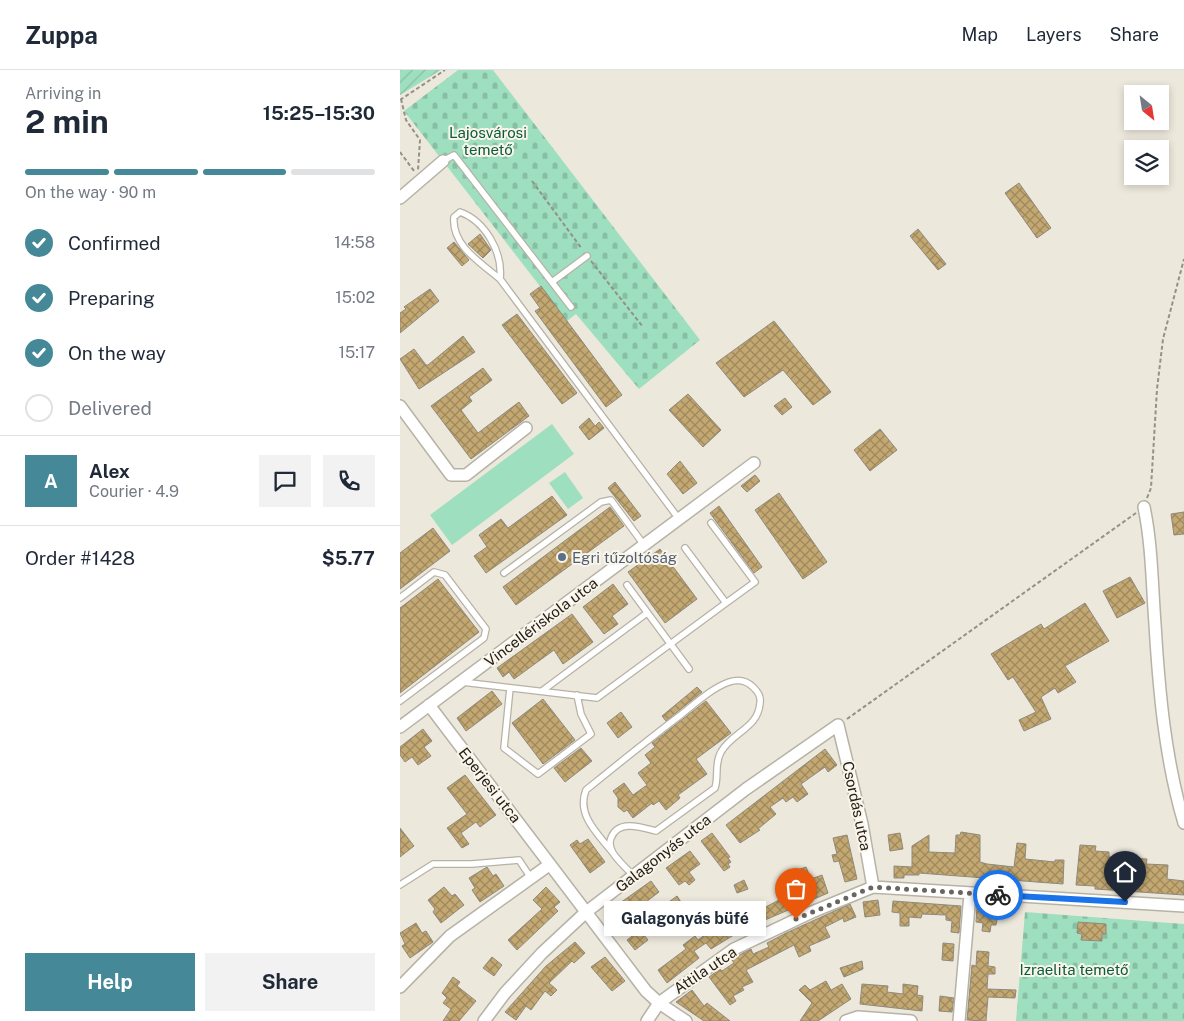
<!DOCTYPE html>
<html lang="en">
<head>
<meta charset="utf-8">
<style>
  body { margin:0; font-family:"Public Sans",sans-serif; background:#f2f2f3; color:#1f2937; height:100vh; display:flex; flex-direction:column; font-size:19px; white-space:nowrap }
  * { box-sizing:border-box; margin:0 }
  p { font-size:16px; color:#747a83 }
  .icon { flex:none; width:28px; height:28px; fill:none; stroke:currentColor; stroke-width:2; stroke-linecap:round; stroke-linejoin:round }
  .map { position:relative; flex:1; overflow:hidden }
  .panel { display:flex; flex-direction:column; background:#fff; width:400px }
  .panel>* { flex:none }
  .needle { width:32px; rotate:150deg }
  .tools { position:absolute; left:724px; top:15px; display:grid; gap:10px }
  .tools a { display:grid; place-items:center; width:45px; height:45px; border-radius:0px; background:#fff; box-shadow:0 2px 8px #0003; font-size:25px }
  .pin { position:absolute; display:grid; place-items:center; width:42px; height:42px; color:#fff; margin:-51px -21px; border-radius:50% 50% 50% 0; rotate:-45deg; box-shadow:0 0 5px #0007 }
  .pin .icon { rotate:45deg }
  .courier { position:absolute; display:grid; place-items:center; width:50px; height:50px; margin:-25px; border:4px solid #1a73e8; border-radius:50%; background:#fff; color:#222; box-shadow:0 1px 6px #0007 }
  .bubble { position:absolute; height:35px; border-radius:0px; background:#fff; box-shadow:0 2px 8px #0003; font-size:16px; font-weight:700; line-height:35px; text-align:center }
  .head em { font-style:normal; font-weight:700 }
  .head div { display:flex; flex-direction:column-reverse }
  .head { display:flex; align-items:center; justify-content:space-between; height:85px; padding:0 25px }
  h1 { font-size:32px; font-weight:700; line-height:38px }
  .bar { display:grid; grid-template-columns:repeat(4,1fr); gap:8px 5px; align-content:center; height:60px; padding:0 25px }
  .bar i { height:6px; border-radius:4px; background:#e0e1e3 }
  .bar .selected { background:#458998 }
  .bar p { grid-column:span 4 }
  .line { display:flex; align-items:center; gap:12px; padding:0 25px; border-top:1px solid #e0e1e3 }
  .line div { flex:1 }
  .round { display:grid; place-items:center; flex:none; width:52px; height:52px; border-radius:0px; background:#f2f2f3 }
  ol { padding:0 25px; list-style:none }
  li { display:flex; align-items:center; gap:15px; height:55px }
  li p { margin-inline-start:auto }
  li .icon { padding:5px; border-radius:50%; background:#458998; color:#fff; stroke-width:4 }
  li:last-child { color:#747a83 }
  li i { width:28px; height:28px; border:2px solid #e0e1e3; border-radius:50% }
  .primary-button { display:flex; gap:10px; margin-top:auto; padding:10px 25px }
  .primary-button a { flex:1; height:58px; border-radius:0px; background:#458998; color:#fff; font-size:20px; font-weight:700; line-height:58px; text-align:center }
  .primary-button a+a { background:#f2f2f3; color:#1f2937 }
  header { display:flex; align-items:center; gap:30px; box-sizing:border-box; height:70px; padding:0 25px; background:#fff; border-bottom:1px solid #e0e1e3 }
  header strong { font-size:24px }
  nav { display:flex; gap:28px; margin-inline-start:auto; font-size:18px }
  main { display:flex; flex:1; min-height:0 }
  .map>svg:first-child { display:block }
  .cemetery { fill:url(#cemetery-stones) }
  .garden { fill:url(#garden-furrows) }
  .pitch { fill:#9edfc0 }
  .building { fill:url(#building-cross-hatch); stroke:#8f8a7f }
  .lines { fill:none; stroke-linecap:round; stroke-linejoin:round }
  .service-casing { stroke:#b7b2a6; stroke-width:8 }
  .minor-casing { stroke:#b7b2a6; stroke-width:14 }
  .path { stroke:#949188; stroke-width:2; stroke-dasharray:4 2.5; stroke-linecap:butt }
  .service { stroke:#fff; stroke-width:5.5 }
  .minor { stroke:#fff; stroke-width:11 }
  .done { stroke:#69665f; stroke-width:5; stroke-dasharray:0 9 }
  .route { stroke:#1a73e8; stroke-width:6 }
  .service-dot { fill:#5c6f8a; stroke:#fbf5e9; stroke-width:2 }
  .labels { text-anchor:middle; dominant-baseline:central; stroke-width:4; stroke-linejoin:round; paint-order:stroke }
  .park-label { font-size:15px; fill:#075c40; stroke:#fbf5e9 }
  .service-label { font-size:15px; fill:#4e5e75; stroke:#fbf5e9; text-anchor:start }
  .street-label { font-size:15px; fill:#22201c; stroke:#fbf5e9 }
</style>
</head>
<body>
<header>
<strong>Zuppa</strong>
<nav><a>Map</a><a>Layers</a><a>Share</a></nav>
</header>
<main>
<section class="panel">
<div class="head"><div><h1>2 min</h1><p>Arriving in</p></div><em>15:25–15:30</em></div>
<div class="bar"><i class="selected"></i><i class="selected"></i><i class="selected"></i><i></i><p>On the way · 90 m</p></div>
<ol>
<li><svg class="icon" aria-label="check" viewBox="0 0 24 24"><path d="M5 12l5 5 9-10"/></svg>Confirmed<p>14:58</p></li>
<li><svg class="icon" aria-label="check" viewBox="0 0 24 24"><path d="M5 12l5 5 9-10"/></svg>Preparing<p>15:02</p></li>
<li><svg class="icon" aria-label="check" viewBox="0 0 24 24"><path d="M5 12l5 5 9-10"/></svg>On the way<p>15:17</p></li>
<li><i></i>Delivered</li>
</ol>
<div class="line" style="height:90px"><b class="round" style="background:#458998;color:#fff">A</b><div><b>Alex</b><p>Courier · 4.9</p></div><a class="round"><svg class="icon" aria-label="chat" viewBox="0 0 24 24"><path d="M4 5h16v11H9l-5 4z"/></svg></a><a class="round"><svg class="icon" aria-label="phone" viewBox="0 0 24 24"><path d="M5 4h4l2 5-3 2q2 4 5 5l2-3 5 2v4C11 20 4 13 5 4z"/></svg></a></div>
<div class="line" style="height:65px"><div>Order #1428</div><b>$5.77</b></div>
<div class="primary-button"><a>Help</a><a>Share</a></div>
</section>
<div class="map">
<svg width="784" height="951" viewBox="0 0 784 951">
  <defs>
    <pattern id="cemetery-stones" width="16" height="16" patternUnits="userSpaceOnUse" patternTransform="scale(1.25)"><rect width="16" height="16" fill="#9edfc0"/><path d="M2 7V4a2 2 0 0 1 4 0v3zM10 15v-3a2 2 0 0 1 4 0v3z" fill="#88bfa4"/></pattern>
    <pattern id="garden-furrows" width="10" height="10" patternUnits="userSpaceOnUse" patternTransform="scale(1.25)"><rect width="10" height="10" fill="#9edfc0"/><path d="M-1 1l2-2M0 10L10 0M9 11l2-2" fill="none" stroke="#88bfa4"/></pattern>
    <pattern id="building-cross-hatch" width="8" height="8" patternUnits="userSpaceOnUse" patternTransform="scale(1.25)"><rect width="8" height="8" fill="#c3a871"/><path d="M0 0l8 8M0 8l8-8" fill="none" stroke="#9e885c"/></pattern>
  </defs>
  <rect width="100%" height="100%" fill="#ede8dc"/>
  <path class="cemetery" d="M 58,0 L 93,0 L 300,270 L 239,319 L 176,244 L 167,251 L 4,41 Z
    M 625,842 L 784,854 L 784,951 L 616,951 Z"/>
  <path class="garden" d="M 0,0 L 41,0 L 0,25 Z"/>
  <path class="pitch" d="M 152,354 L 174,384 L 52,475 L 30,445 Z
    M 165,402 L 183,428 L 168,439 L 149,413 Z"/>
  <path class="building" d="M 619,113 L 651,158 L 637,168 L 605,123 Z
    M 518,159 L 546,194 L 538,200 L 510,166 Z
    M 80,164 L 91,180 L 83,188 L 68,174 Z
    M 54,172 L 69,190 L 62,196 L 47,178 Z
    M 141,216 L 222,325 L 206,337 L 135,241 L 140,238 L 130,224 Z
    M 30,219 L 39,231 L 0,263 L 0,243 L 6,239 L 4,237 Z
    M 117,244 L 177,323 L 162,334 L 102,255 Z
    M 374,251 L 431,322 L 413,335 L 383,300 L 344,327 L 316,293 Z
    M 63,266 L 75,282 L 19,319 L 0,289 L 14,279 L 26,295 L 28,295 Z
    M 83,298 L 92,310 L 69,327 L 72,331 L 61,340 L 78,363 L 119,332 L 129,346 L 71,389 L 31,336 Z
    M 288,324 L 321,360 L 303,377 L 269,340 Z
    M 385,328 L 392,337 L 382,345 L 374,336 Z
    M 189,348 L 195,356 L 199,352 L 204,358 L 189,370 L 179,357 Z
    M 480,359 L 497,380 L 470,401 L 454,380 Z
    M 280,391 L 297,413 L 283,424 L 267,404 Z
    M 355,405 L 360,411 L 347,422 L 341,416 Z
    M 215,412 L 241,446 L 234,451 L 208,418 Z
    M 379,423 L 427,492 L 403,509 L 355,440 Z
    M 152,426 L 167,445 L 86,503 L 74,486 L 87,477 L 79,465 L 101,449 L 108,458 Z
    M 319,436 L 362,497 L 354,503 L 310,443 Z
    M 210,437 L 224,456 L 116,535 L 103,517 Z
    M 784,442 L 784,464 L 774,465 L 771,444 Z
    M 33,458 L 50,481 L 0,519 L 0,483 Z
    M 260,479 L 297,529 L 265,553 L 228,502 Z
    M 730,507 L 745,533 L 717,548 L 703,521 Z
    M 38,509 L 79,562 L 0,623 L 0,538 Z
    M 213,514 L 228,534 L 212,546 L 218,554 L 204,564 L 183,537 Z
    M 685,533 L 709,571 L 665,596 L 676,612 L 658,623 L 655,618 L 641,627 L 651,649 L 624,661 L 619,650 L 636,642 L 613,607 L 608,610 L 591,584 L 641,554 L 644,559 Z
    M 172,544 L 193,572 L 163,594 L 154,580 L 114,609 L 109,602 L 103,607 L 97,598 Z
    M 297,617 L 302,622 L 266,651 L 262,646 Z
    M 92,621 L 102,634 L 66,661 L 57,648 Z
    M 143,629 L 175,670 L 143,694 L 112,653 Z
    M 306,631 L 331,663 L 296,689 L 307,704 L 278,725 L 280,728 L 266,740 L 259,731 L 253,735 L 252,733 L 233,748 L 227,740 L 224,742 L 218,737 L 218,728 L 213,721 L 224,713 L 233,725 L 247,715 L 238,703 L 251,693 L 245,685 L 255,677 L 252,673 Z
    M 221,642 L 232,657 L 218,668 L 207,653 Z
    M 23,659 L 32,671 L 24,677 L 31,686 L 18,695 L 12,687 L 5,692 L 0,685 L 0,677 Z
    M 181,678 L 192,691 L 165,712 L 154,698 Z
    M 425,679 L 437,695 L 428,702 L 425,697 L 401,714 L 408,724 L 397,732 L 393,727 L 386,732 L 383,728 L 370,737 L 376,744 L 358,759 L 360,760 L 340,773 L 326,755 Z
    M 65,705 L 96,745 L 80,757 L 76,752 L 61,763 L 69,774 L 62,778 L 47,758 L 67,744 L 47,718 Z
    M 0,758 L 14,776 L 0,787 Z
    M 561,762 L 580,765 L 580,792 L 587,794 L 614,797 L 617,773 L 626,774 L 625,789 L 655,792 L 655,790 L 664,790 L 663,814 L 519,803 L 519,805 L 504,805 L 504,808 L 494,808 L 494,796 L 512,797 L 512,776 L 529,765 L 529,782 L 555,783 L 556,765 L 560,765 Z
    M 312,763 L 330,787 L 328,788 L 331,792 L 328,794 L 330,797 L 324,801 L 301,771 Z
    M 500,763 L 503,779 L 490,781 L 488,765 Z
    M 447,765 L 457,809 L 445,812 L 439,791 L 434,792 L 432,785 L 437,784 L 433,768 Z
    M 188,769 L 205,792 L 190,803 L 170,775 L 177,770 L 180,774 Z
    M 680,775 L 696,776 L 695,781 L 709,782 L 709,787 L 747,789 L 746,794 L 768,795 L 767,809 L 784,811 L 784,825 L 695,819 L 695,816 L 676,815 Z
    M 290,781 L 300,794 L 289,802 L 295,810 L 289,815 L 285,811 L 279,815 L 266,798 Z
    M 87,797 L 93,806 L 96,804 L 104,816 L 80,832 L 72,820 L 75,818 L 69,808 Z
    M 406,797 L 411,809 L 422,805 L 428,823 L 351,856 L 344,843 L 356,837 L 358,841 L 402,818 L 395,801 Z
    M 344,810 L 348,819 L 337,823 L 334,815 Z
    M 251,811 L 259,822 L 229,845 L 220,833 Z
    M 44,817 L 52,826 L 55,824 L 64,835 L 41,853 L 33,842 L 35,839 L 28,830 Z
    M 146,817 L 160,832 L 154,837 L 158,841 L 117,880 L 108,870 L 142,839 L 133,830 Z
    M 277,826 L 283,835 L 272,843 L 266,834 Z
    M 478,830 L 480,845 L 465,847 L 463,832 Z
    M 493,831 L 561,836 L 559,863 L 551,862 L 552,851 L 546,850 L 546,845 L 522,844 L 521,848 L 509,847 L 509,856 L 500,856 L 500,843 L 492,842 Z
    M 450,834 L 456,847 L 444,852 L 443,848 L 425,857 L 430,867 L 409,876 L 411,881 L 399,887 L 394,875 L 346,900 L 353,912 L 342,917 L 344,920 L 333,926 L 336,931 L 330,935 L 309,907 L 320,899 L 322,901 L 334,893 L 332,890 L 343,883 L 351,879 L 353,884 L 369,877 L 367,873 L 386,863 Z
    M 577,837 L 594,839 L 593,844 L 598,844 L 596,855 L 591,855 L 590,862 L 582,861 L 583,853 L 576,852 Z
    M 330,846 L 337,863 L 311,879 L 306,873 L 294,881 L 299,888 L 267,913 L 258,900 L 286,879 L 283,875 L 295,866 L 298,870 Z
    M 678,852 L 706,854 L 706,864 L 702,864 L 702,871 L 681,870 L 682,864 L 677,863 Z
    M 16,853 L 22,863 L 26,861 L 33,872 L 10,888 L 2,876 L 5,874 L 0,863 Z
    M 240,860 L 248,870 L 235,880 L 227,870 Z
    M 175,872 L 185,883 L 174,893 L 172,891 L 149,913 L 157,920 L 151,926 L 145,921 L 131,940 L 126,936 L 116,950 L 105,942 L 146,896 Z
    M 543,873 L 554,874 L 553,891 L 542,890 Z
    M 577,881 L 589,882 L 588,896 L 595,897 L 595,904 L 588,904 L 587,919 L 616,920 L 615,928 L 588,927 L 586,951 L 567,950 L 572,895 L 576,896 Z
    M 92,887 L 102,895 L 94,906 L 83,898 Z
    M 205,887 L 225,911 L 212,921 L 191,897 Z
    M 462,891 L 463,899 L 444,907 L 440,898 Z
    M 53,907 L 60,912 L 57,916 L 76,931 L 59,951 L 43,951 L 51,939 L 43,933 L 47,928 L 42,923 Z
    M 426,911 L 431,920 L 442,914 L 451,929 L 418,951 L 400,951 L 412,933 L 399,920 L 405,915 L 410,920 Z
    M 462,914 L 488,916 L 487,922 L 503,924 L 503,914 L 518,916 L 517,925 L 523,926 L 522,941 L 460,934 Z
    M 292,920 L 304,936 L 307,933 L 330,951 L 304,951 L 276,932 Z
    M 540,926 L 554,928 L 552,942 L 539,941 Z"/>
  <g class="lines">
    <defs>
      <path id="service" d="M 43,91 L 54,85 L 171,237
        M 100,209 C 103,182 85,151 60,142 L 54,147 C 51,175 81,193 100,209 L 279,449
        M 152,212 L 187,186
        M 311,453 L 355,512 L 326,533
        M 104,503 L 201,432 L 211,430 L 244,475
        M 227,515 L 289,599
        M 0,528 L 34,502 L 45,505 L 86,559 L 84,568 L 0,631
        M 62,612 L 197,628 L 326,533 L 285,478
        M 110,618 L 104,678 L 138,704 L 191,664 L 181,644 L 177,625
        M 142,621 L 247,543
        M 213,783 C 198,764 176,745 186,720 C 218,694 249,669 282,644 C 296,633 312,618 329,612 C 338,609 346,610 353,617 C 358,622 361,626 360,633 C 358,659 332,662 321,682 C 314,694 319,706 315,718 L 256,761 C 241,757 218,749 211,768 C 209,773 210,778 213,783 C 218,791 227,799 234,806
        M 0,815 L 33,794 L 72,794 L 119,790 L 131,808"/>
      <path id="minor" d="M 0,128 L 43,91
        M 0,336 L 51,405 L 66,405 L 126,358
        M 744,437 C 752,475 752,515 755,554 C 759,621 765,689 784,753
        M 29,635 L 246,921 L 259,933 L 286,951
        M 0,657 L 354,393
        M 0,917 L 50,866 L 149,795
        M 84,951 L 105,923 L 142,883 L 185,843 L 346,719 L 438,655 L 462,754 L 473,817
        M 247,951 L 259,933 L 334,879 L 412,842 L 473,817 L 784,836
        M 446,951 L 458,947 L 511,951
        M 559,951 L 570,824"/>
    </defs>
    <use href="#service" class="service-casing"/>
    <use href="#minor" class="minor-casing"/>
    <path class="path" d="M 1,29 L 6,50 L 20,70 L 18,100
      M 0,30 L 45,0
      M 0,82 L 14,101
      M 132,111 L 182,179
      M 191,191 L 243,257
      M 747,428 L 751,418 L 757,319 L 763,269 L 784,189
      M 447,649 L 736,443"/>
    <use href="#service" class="service"/>
    <use href="#minor" class="minor"/>
  </g>
  <g class="lines">
    <path class="done" d="M 396,849 L 473,817 L 598,825"/>
    <path class="route" d="M 598,825 L 725,832"/>
  </g>
  <circle class="service-dot" cx="162" cy="487" r="5"/>
  <g class="labels">
    <g class="park-label">
      <text x="88" y="62">Lajosvárosi<tspan x="88" dy="17">temető</tspan></text>
      <text x="674" y="899">Izraelita temető</text>
    </g>
    <g class="service-label">
      <text x="172" y="487">Egri tűzoltóság</text>
    </g>
    <g class="street-label">
      <text transform="translate(141 552) rotate(-37)">Vincellériskola utca</text>
      <text transform="translate(90 715) rotate(52)">Eperjesi utca</text>
      <text transform="translate(457 736) rotate(78)">Csordás utca</text>
      <text transform="translate(263 783) rotate(-38)">Galagonyás utca</text>
      <text transform="translate(305 900) rotate(-34)">Attila utca</text>
    </g>
  </g>
</svg>
<div class="tools">
<a><svg class="needle" viewBox="-14 -14 28 28"><path d="M0-13l5 13h-10z" fill="#e53935"/><path d="M0 13l5-13h-10z" fill="#747a83"/></svg></a>
<a><svg class="icon" aria-label="layers" viewBox="0 0 24 24"><path d="M12 4l9 5-9 5-9-5zM3 14l9 5 9-5"/></svg></a>
</div>
<div class="pin" style="left:396px;top:849px;background:#ea580c"><svg class="icon" aria-label="bag" viewBox="0 0 24 24"><path d="M5 8h14l-1 12H6zM9 8a3 3 0 0 1 6 0"/></svg></div>
<div class="pin" style="left:725px;top:832px;background:#1f2937"><svg class="icon" aria-label="home" viewBox="0 0 24 24"><path d="M3 11l9-7 9 7M6 9v11h12V9"/></svg></div>
<div class="courier" style="left:598px;top:825px"><svg class="icon" aria-label="bike" viewBox="0 0 24 24"><circle cx="6" cy="16" r="4"/><circle cx="18" cy="16" r="4"/><path d="M6 16l4-8h5l3 8M10 8l3 8H6M13 5h3"/></svg></div>
<div class="bubble" style="left:204px;top:831px;width:162px">Galagonyás büfé</div>
</div>
</main>
</body>
</html>
